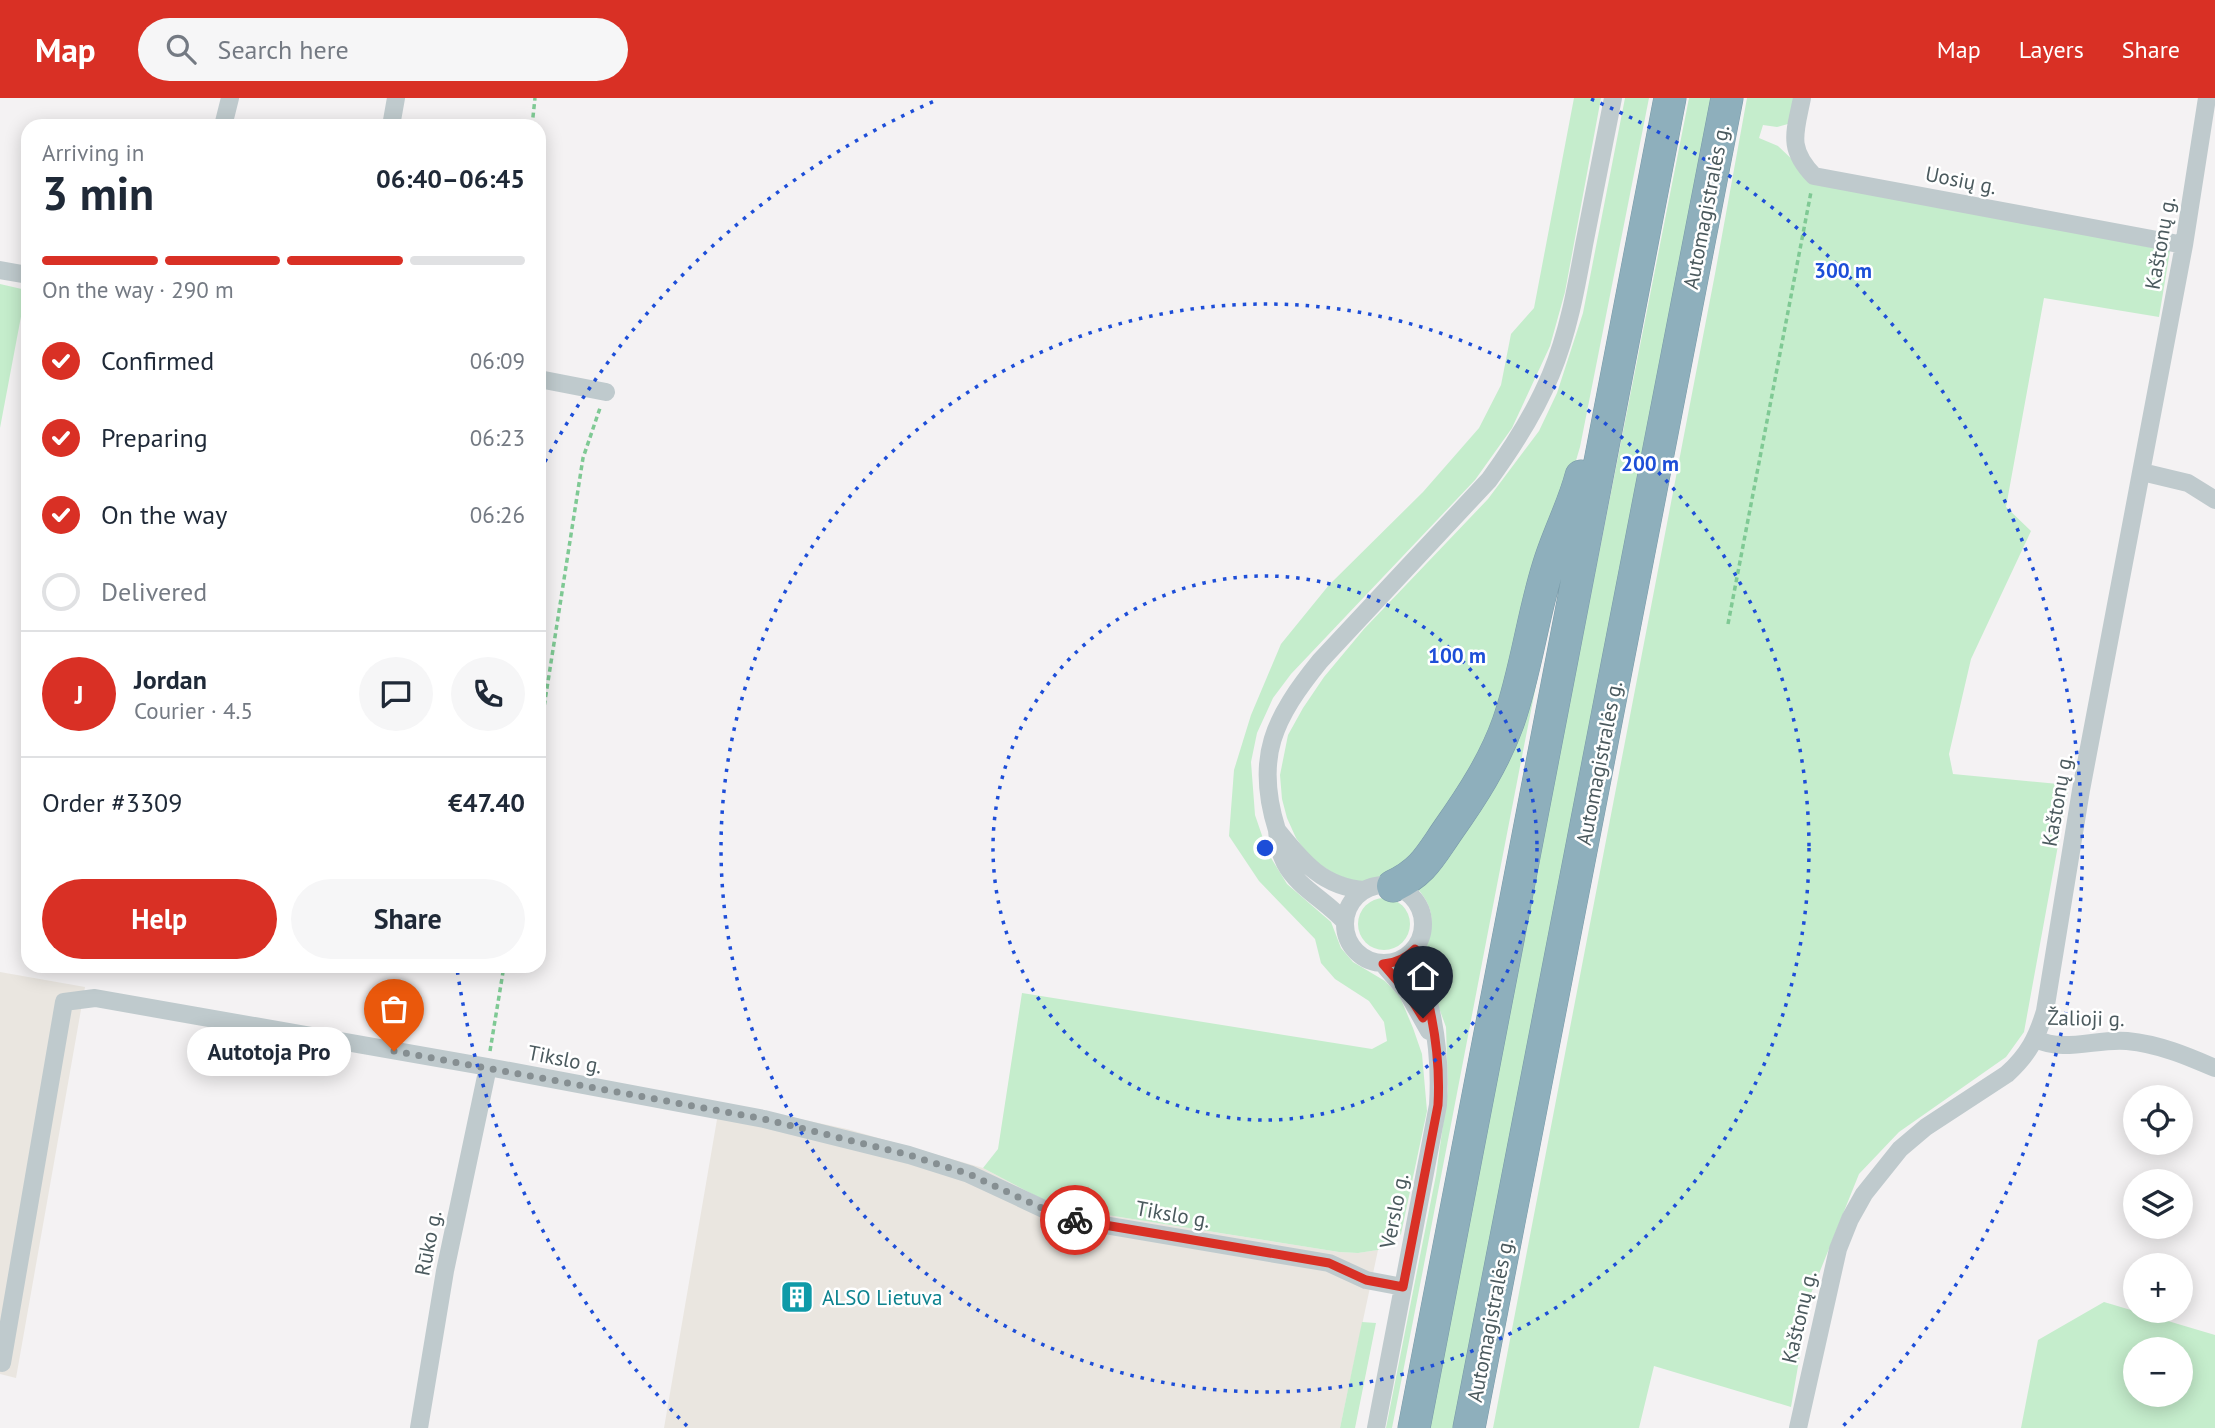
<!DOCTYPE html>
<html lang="en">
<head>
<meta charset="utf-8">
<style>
  body { margin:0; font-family:"PT Sans",sans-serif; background:#f6f6f7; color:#1f2937; height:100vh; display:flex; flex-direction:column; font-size:26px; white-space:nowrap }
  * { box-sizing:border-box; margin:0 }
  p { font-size:23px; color:#747a83 }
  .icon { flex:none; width:38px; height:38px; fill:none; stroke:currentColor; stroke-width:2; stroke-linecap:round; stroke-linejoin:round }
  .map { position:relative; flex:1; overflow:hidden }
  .details { position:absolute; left:21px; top:21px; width:525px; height:854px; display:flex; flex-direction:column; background:#fff; border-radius:21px; box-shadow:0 4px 18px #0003 }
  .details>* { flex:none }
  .fabs { position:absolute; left:2123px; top:987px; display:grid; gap:14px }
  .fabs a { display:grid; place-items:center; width:70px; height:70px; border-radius:50%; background:#fff; box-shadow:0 4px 18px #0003; font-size:35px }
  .pin { position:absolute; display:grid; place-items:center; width:60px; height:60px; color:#fff; margin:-72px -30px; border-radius:50% 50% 50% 0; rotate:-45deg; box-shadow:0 0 7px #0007 }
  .pin .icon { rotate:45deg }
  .courier { position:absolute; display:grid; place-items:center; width:70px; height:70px; margin:-35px; border:5px solid #d93025; border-radius:50%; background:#fff; color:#222; box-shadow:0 2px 9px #0007 }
  .bubble { position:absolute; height:49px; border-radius:24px; background:#fff; box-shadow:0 4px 18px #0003; font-size:23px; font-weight:800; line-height:49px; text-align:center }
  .headline em { font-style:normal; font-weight:800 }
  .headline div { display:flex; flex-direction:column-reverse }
  .headline { display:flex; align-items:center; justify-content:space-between; height:119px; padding:0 21px }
  h1 { font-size:46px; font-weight:800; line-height:52px }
  .bar { display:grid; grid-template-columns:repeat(4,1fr); gap:10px 7px; align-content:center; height:84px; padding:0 21px }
  .bar i { height:9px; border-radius:5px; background:#e0e1e3 }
  .bar .on { background:#d93025 }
  .bar p { grid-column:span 4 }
  .line { display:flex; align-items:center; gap:18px; padding:0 21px; border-top:2px solid #e0e1e3 }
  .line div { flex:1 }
  .round { display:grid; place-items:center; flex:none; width:74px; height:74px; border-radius:37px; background:#f6f6f7 }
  ol { padding:0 21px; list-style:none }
  li { display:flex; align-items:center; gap:21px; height:77px }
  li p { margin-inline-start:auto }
  li .icon { padding:7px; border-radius:50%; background:#d93025; color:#fff; stroke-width:4 }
  li:last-child { color:#747a83 }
  li i { width:38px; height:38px; border:4px solid #e0e1e3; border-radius:50% }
  .cta { display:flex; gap:14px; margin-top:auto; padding:14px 21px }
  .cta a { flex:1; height:80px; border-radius:42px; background:#d93025; color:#fff; font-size:28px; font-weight:800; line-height:80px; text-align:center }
  .cta a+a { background:#f6f6f7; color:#1f2937 }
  header { display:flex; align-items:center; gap:42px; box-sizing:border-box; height:98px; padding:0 35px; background:#d93025; color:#fff }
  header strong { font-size:33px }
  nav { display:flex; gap:38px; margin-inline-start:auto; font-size:24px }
  .search { width:490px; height:63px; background:#f6f6f7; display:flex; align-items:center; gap:18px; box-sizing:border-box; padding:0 24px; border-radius:38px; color:#747a83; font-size:26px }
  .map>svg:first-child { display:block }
  .commercial { fill:#eae6e0 }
  .green { fill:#c5edcc; fill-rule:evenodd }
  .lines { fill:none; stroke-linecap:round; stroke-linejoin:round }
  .highway-casing { stroke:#799aa8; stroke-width:33 }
  .path { stroke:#7fc994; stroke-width:3.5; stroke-dasharray:5 3.5; stroke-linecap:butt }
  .street { stroke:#bfcacd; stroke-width:18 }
  .highway { stroke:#8eafbc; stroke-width:32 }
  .done { stroke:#868f92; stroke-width:7; stroke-dasharray:0 12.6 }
  .route { stroke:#d93025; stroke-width:9 }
  .ring { fill:none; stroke:#1d4ed8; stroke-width:3.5; stroke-dasharray:3.5 7 }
  .labels { text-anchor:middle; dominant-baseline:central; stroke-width:5; stroke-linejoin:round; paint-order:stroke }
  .street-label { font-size:21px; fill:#4b5a5e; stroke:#fff }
  .culture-label { font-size:21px; fill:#0d838f; stroke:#fff; text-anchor:start }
  .centre { fill:#1d4ed8; stroke:#fff; stroke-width:3.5 }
  .ring-label { font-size:21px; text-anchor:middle; font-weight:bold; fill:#1d4ed8; stroke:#fff; stroke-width:5; stroke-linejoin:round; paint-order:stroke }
</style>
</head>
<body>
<header>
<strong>Map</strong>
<div class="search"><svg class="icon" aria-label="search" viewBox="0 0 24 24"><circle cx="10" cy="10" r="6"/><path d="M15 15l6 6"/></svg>Search here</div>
<nav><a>Map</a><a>Layers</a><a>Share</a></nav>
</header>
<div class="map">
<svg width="2215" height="1330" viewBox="0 0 2215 1330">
  <rect width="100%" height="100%" fill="#f4f2f3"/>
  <path class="commercial" d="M 0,874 L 85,889 L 16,1280 L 0,1276 Z
    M 720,1004 L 847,1031 L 983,1070 L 1057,1109 L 1339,1154 L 1358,1155 L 1378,1152 L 1340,1330 L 664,1330 Z"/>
  <path class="green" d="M 1574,0 L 1601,0 L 1565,194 L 1550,248 L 1512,330 L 1475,382 L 1291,576 L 1273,600 L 1257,635 L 1251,664 L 1255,717 L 1268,755 L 1287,786 L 1331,824 L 1341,850 L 1353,864 L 1385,883 L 1400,899 L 1413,930 L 1422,956 L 1427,1013 L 1401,1136 L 1385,1150 L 1378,1152 L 1358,1155 L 1339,1154 L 1057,1109 L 983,1070 L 998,1051 L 1022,895 L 1372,951 L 1387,943 L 1384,924 L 1369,903 L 1335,881 L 1321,865 L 1315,841 L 1259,783 L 1229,738 L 1234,672 L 1251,617 L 1281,546 L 1329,487 L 1423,394 L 1479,330 L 1501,287 L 1511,236 L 1534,210 Z
    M 1625,0 L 1649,0 L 1580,349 L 1495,636 L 1418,762 L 1382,782 L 1357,785 L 1346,783 L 1311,761 L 1296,740 L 1287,720 L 1282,701 L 1280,677 L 1288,637 L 1303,610 L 1324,579 L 1364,531 L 1488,401 L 1539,333 L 1557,295 L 1583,215 Z
    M 1689,0 L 1714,0 L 1457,1330 L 1426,1330 Z
    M 1747,0 L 1794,0 L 1788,26 L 1777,29 L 1763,27 L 1759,40 L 1778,48 L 1817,85 L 2170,153 L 2159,219 L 2044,200 L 2006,409 L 2031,433 L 1971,561 L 1949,656 L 1953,676 L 2069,687 L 2024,934 L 2006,959 L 1899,1034 L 1859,1076 L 1810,1198 L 1791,1309 L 1654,1268 L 1639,1330 L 1493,1330 L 1715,176 Z
    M 0,186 L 26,192 L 0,330 Z
    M 1560,467 C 1502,754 1449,1042 1392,1330 L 1386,1330 L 1436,1077 L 1448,991 L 1446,929 L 1425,872 C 1421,837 1447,823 1416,789 L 1458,733 Z
    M1358 826a26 26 0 1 1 52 0a26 26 0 1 1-52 0Z
    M 2104,1204 L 2215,1237 L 2215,1330 L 2021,1330 L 2038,1242 ZM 2135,1251 L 2180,1251 L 2180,1297 L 2135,1297 Z
    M 1362,1224 L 1376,1225 L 1355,1330 L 1340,1330 Z"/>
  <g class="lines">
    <defs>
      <path id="highway" d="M 1393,788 C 1423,774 1430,758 1448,732 C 1472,698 1494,664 1508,625 C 1526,574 1532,520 1548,469 C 1557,438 1573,409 1581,378
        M 1414,1330 L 1670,0
        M 1469,1330 L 1727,0"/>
    </defs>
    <use href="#highway" class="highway-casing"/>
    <path class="path" d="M 532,28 L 535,0
      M 1728,526 L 1811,94
      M 539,641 L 583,360 L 600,310
      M 490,953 L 504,868"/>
    <path class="street" d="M 1802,0 C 1795,35 1787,50 1814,78 L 2184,147
      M 223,28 L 230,0
      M 391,28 L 396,0
      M 0,172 L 28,177
      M 539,281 L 606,294
      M 2142,374 L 2188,385 L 2215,402
      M 1277,732 C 1254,659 1274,620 1320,563 L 1489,382 C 1513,349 1535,315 1551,276 C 1568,235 1576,191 1584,147 C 1594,98 1603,49 1613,0
      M1345 826a39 39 0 1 1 78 0a39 39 0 1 1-78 0Z
      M 1345,824 C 1327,803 1298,790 1285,765 C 1279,754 1278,743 1277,732 C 1302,763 1322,789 1365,792
      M 1383,866 L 1407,894 L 1429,933
      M 2036,941 C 2063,955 2098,940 2127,943 C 2159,946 2187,958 2215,970
      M 2,1265 L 64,904 L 95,900 L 488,969 L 764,1021 L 909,1057 L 969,1076 L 1063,1120 L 1329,1165 L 1366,1182 L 1403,1189
      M 419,1330 L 445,1173 L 488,969
      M 1376,1330 L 1438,1007 C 1440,976 1437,939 1430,909 C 1425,889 1414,871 1415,851
      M 1798,1330 L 1838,1151 L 1850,1121 L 1864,1096 L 1900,1051 L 1926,1029 L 2007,976 C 2028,957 2037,940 2045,913 L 2081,692 L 2184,147 L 2207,0"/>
    <use href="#highway" class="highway"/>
  </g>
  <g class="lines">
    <path class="done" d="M 394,953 L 764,1021 L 909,1057 L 969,1076 L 1063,1120 L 1075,1122"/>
    <path class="route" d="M 1075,1122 L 1329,1165 L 1366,1182 L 1403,1189 L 1438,1007 C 1440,973 1436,937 1428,903 C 1424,885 1414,870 1415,851 C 1406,861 1396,865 1383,866 L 1407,894 L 1423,920"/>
  </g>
  <g class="ring">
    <circle cx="1265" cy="750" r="272"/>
    <circle cx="1265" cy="750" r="544"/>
    <path d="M687 1328A817 817 0 0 1 457 871M540 373A817 817 0 0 1 939 1M1591 1A817 817 0 0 1 1843 1328"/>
  </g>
  <defs>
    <symbol id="building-square" viewBox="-11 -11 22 22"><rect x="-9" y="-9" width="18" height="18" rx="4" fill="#0f9aa8" stroke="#fff"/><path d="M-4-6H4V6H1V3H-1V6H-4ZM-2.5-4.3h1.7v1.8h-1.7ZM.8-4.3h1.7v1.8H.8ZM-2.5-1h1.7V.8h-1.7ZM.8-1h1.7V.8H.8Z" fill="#fff"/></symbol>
  </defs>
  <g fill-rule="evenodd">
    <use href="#building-square" x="778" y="1180" width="38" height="38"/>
  </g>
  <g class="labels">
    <g class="street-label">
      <text transform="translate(1961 82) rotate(11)">Uosių g.</text>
      <text transform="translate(1706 109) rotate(-79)">Automagistralės g.</text>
      <text transform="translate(2160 145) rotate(-80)">Kaštonų g.</text>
      <text transform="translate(1599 665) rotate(-79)">Automagistralės g.</text>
      <text transform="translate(2057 702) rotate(-80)">Kaštonų g.</text>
      <text transform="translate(2086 920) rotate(1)">Žalioji g.</text>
      <text transform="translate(565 961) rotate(11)">Tikslo g.</text>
      <text transform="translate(1394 1113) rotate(-79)">Verslo g.</text>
      <text transform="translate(1173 1116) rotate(10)">Tikslo g.</text>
      <text transform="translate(428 1145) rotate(-79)">Rūko g.</text>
      <text transform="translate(1799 1219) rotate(-77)">Kaštonų g.</text>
      <text transform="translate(1490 1222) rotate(-79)">Automagistralės g.</text>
    </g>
    <g class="culture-label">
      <text x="822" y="1199">ALSO Lietuva</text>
    </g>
  </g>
  <circle cx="1265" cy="750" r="10" class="centre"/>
  <g class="ring-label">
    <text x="1843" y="180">300 m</text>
    <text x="1650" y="373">200 m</text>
    <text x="1457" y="565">100 m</text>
  </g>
</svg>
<div class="fabs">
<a><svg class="icon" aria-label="locate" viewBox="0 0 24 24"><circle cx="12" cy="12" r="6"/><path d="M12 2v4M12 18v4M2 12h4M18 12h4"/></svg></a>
<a><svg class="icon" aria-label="layers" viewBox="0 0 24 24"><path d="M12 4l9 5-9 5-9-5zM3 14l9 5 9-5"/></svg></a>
<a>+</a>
<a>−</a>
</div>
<div class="pin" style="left:394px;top:953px;background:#ea580c"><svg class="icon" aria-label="bag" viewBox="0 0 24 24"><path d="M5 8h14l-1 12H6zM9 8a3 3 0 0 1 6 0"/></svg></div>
<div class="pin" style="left:1423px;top:920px;background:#1f2937"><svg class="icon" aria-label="home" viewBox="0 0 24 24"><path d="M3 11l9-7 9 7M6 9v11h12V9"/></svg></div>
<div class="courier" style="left:1075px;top:1122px"><svg class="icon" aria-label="bike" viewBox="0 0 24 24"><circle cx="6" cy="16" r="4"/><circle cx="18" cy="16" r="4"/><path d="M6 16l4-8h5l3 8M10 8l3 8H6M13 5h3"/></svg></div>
<div class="bubble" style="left:187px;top:929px;width:164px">Autotoja Pro</div>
<section class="details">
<div class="headline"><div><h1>3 min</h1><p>Arriving in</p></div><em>06:40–06:45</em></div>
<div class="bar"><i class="on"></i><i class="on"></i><i class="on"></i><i></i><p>On the way · 290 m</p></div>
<ol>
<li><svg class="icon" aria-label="check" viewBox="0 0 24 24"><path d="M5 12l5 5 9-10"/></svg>Confirmed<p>06:09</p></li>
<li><svg class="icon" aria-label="check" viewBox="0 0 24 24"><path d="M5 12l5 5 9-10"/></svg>Preparing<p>06:23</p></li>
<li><svg class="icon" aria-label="check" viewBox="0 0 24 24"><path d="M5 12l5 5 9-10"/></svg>On the way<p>06:26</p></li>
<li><i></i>Delivered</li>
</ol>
<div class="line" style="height:126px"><b class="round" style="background:#d93025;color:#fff">J</b><div><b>Jordan</b><p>Courier · 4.5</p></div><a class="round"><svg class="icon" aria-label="chat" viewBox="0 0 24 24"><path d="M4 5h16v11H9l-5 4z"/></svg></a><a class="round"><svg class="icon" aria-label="phone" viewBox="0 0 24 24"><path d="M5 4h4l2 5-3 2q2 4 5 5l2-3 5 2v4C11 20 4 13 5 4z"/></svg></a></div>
<div class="line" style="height:91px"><div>Order #3309</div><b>€47.40</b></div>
<div class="cta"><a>Help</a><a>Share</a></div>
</section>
</div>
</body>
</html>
